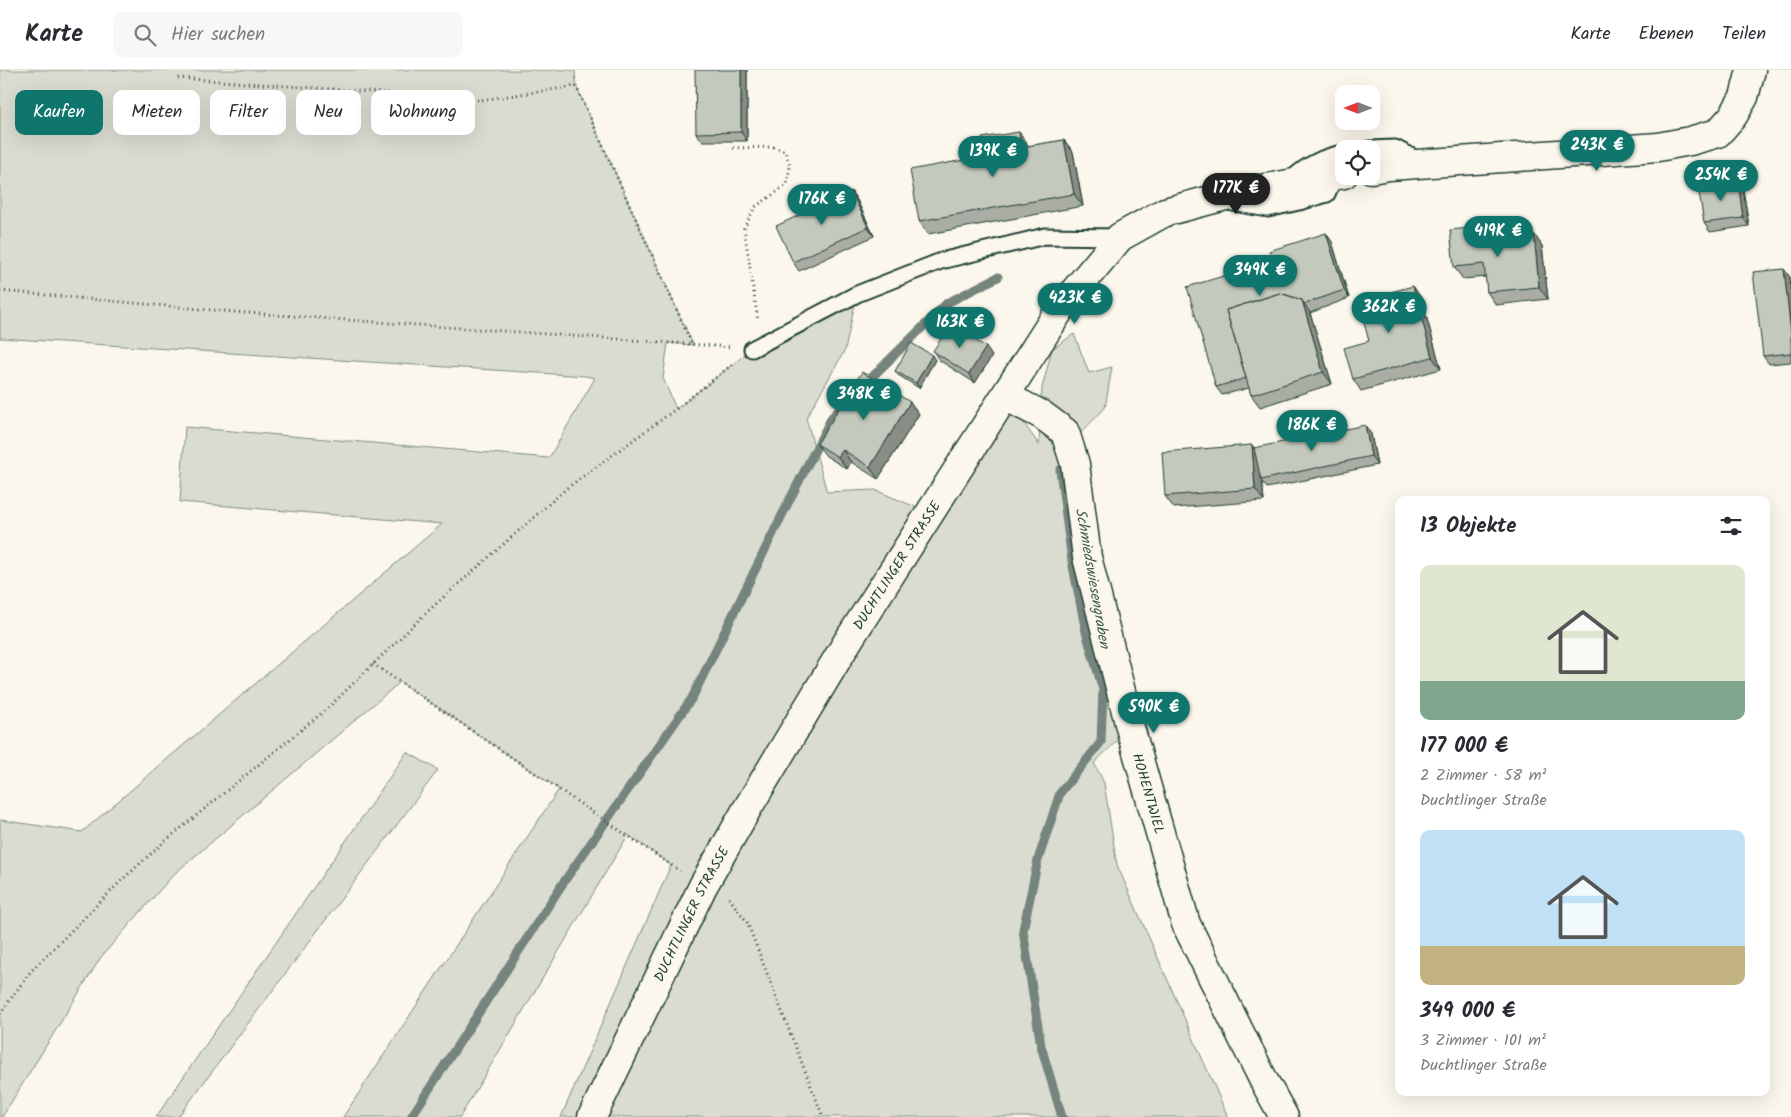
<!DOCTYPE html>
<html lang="de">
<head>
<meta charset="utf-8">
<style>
  :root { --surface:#fff; --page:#f7f7f7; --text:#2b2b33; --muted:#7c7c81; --line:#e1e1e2; --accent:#0f766e }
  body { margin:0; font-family:Kalam,sans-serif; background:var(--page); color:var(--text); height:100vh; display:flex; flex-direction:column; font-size:19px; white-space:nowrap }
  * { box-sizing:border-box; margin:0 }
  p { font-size:16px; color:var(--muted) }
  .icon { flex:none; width:28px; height:28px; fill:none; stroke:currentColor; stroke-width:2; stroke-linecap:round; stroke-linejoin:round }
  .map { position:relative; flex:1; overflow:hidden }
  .panel { position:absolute; left:1395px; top:426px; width:375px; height:600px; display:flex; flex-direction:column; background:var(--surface); border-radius:10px; box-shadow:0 5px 20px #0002 }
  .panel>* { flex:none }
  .guide { position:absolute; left:15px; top:20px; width:475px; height:45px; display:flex; gap:10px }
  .needle { width:32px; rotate:270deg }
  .buttons { position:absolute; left:1335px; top:15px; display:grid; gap:10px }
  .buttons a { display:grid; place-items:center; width:45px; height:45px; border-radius:10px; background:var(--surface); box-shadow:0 5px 20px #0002; font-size:25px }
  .price { position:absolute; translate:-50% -42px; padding:0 11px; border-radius:18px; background:var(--accent); color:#fff; font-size:16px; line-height:32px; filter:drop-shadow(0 1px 2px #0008) }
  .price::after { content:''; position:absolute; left:50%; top:30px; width:15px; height:11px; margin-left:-8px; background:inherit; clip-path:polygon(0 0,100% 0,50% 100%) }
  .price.selected { background:#222; color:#fff }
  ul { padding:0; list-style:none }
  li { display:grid; align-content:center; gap:10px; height:265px; padding:0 25px }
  li span { display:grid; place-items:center; height:155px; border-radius:10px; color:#555 }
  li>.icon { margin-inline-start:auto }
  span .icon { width:90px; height:90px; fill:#fffc; stroke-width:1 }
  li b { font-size:21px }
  h2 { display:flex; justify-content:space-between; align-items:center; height:60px; padding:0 25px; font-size:21px }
  .chip { padding:0 18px; border-radius:10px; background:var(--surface); box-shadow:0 5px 20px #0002; font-size:18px; line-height:45px }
  .chip.selected { background:var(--accent); color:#fff }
  header { display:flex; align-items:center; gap:30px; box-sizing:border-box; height:70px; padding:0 25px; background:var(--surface); border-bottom:1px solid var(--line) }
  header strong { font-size:24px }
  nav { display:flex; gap:28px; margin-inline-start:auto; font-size:18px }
  .search { width:350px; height:45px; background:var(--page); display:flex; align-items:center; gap:12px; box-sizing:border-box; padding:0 18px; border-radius:10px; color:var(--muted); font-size:19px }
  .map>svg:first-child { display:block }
  .green { fill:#dbdcd1; stroke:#7d8c82 }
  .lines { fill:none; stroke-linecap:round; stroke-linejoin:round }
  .stream { stroke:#74847b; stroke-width:9 }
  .service-casing { stroke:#1f3d34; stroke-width:19 }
  .minor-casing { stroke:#1f3d34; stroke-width:31 }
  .tertiary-casing { stroke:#1f3d34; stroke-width:31 }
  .path { stroke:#1f3d34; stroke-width:3; stroke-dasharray:1 4; stroke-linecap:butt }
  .service { stroke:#fbf7ec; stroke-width:15 }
  .minor { stroke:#fbf7ec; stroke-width:28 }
  .tertiary { stroke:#fbf7ec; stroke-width:28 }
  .wall { fill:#a9ada3; stroke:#1f3d34 }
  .shaded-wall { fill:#898d85; stroke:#1f3d34 }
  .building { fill:#c4c9be; stroke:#1f3d34 }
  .labels { text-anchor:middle; stroke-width:4; stroke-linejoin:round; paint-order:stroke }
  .street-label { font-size:14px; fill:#1f3d34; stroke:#fbf7ec }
  .water-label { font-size:15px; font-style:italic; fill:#425b52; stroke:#fbf7ec }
</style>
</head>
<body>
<header>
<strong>Karte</strong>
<div class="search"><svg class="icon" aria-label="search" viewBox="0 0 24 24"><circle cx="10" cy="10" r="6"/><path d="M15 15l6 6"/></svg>Hier suchen</div>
<nav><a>Karte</a><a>Ebenen</a><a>Teilen</a></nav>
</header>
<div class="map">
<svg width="1791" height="1047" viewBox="0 0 1791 1047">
  <rect width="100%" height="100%" fill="#fbf7ec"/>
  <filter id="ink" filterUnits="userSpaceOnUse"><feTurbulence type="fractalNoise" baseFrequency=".02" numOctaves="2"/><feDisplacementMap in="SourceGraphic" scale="10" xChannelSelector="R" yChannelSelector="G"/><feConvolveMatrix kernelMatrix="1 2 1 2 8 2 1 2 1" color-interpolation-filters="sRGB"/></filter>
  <g filter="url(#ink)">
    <path class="green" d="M0,0H575L576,16L693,275L668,273L663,308L676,339L752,279L857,224L845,280L806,348L827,422L875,420L930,443L1005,326L1039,375L1042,318L1052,279L1074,264L1089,303L1112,297L1105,338L1063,381L1087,526L1118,670L1094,693L1104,713L1117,795L1228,1047H561L671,795L628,765L460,1047H343L559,719L400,612L174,804L101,887L2,1047H0V750L82,762L442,454L180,432L185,357L549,388L595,308L585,306L0,268Z
      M407,682L438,700L178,1047H156Z"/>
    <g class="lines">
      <path class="stream" d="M863,316L947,233L998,207
        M1060,400L1072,491L1086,562L1103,620L1101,672L1060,723L1038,790L1023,860L1041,976L1062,1047
        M411,1047L563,813L692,628L788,433L832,347L845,334"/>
      <g class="service-casing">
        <path id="service" d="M1369,79L1395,78L1418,90
          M1293,108C1306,95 1325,86 1344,83
          M1227,132L1268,139L1299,132L1327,124L1335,106
          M752,279L857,224L941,191L1045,166L1120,167"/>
      </g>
      <g class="minor-casing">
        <g id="minor">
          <path id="s1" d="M1005,326L1042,345L1065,362L1075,394L1087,487L1131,661L1186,854L1263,1009L1284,1047"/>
        </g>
      </g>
      <g class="tertiary-casing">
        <g id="tertiary">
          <path d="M1371,99L1389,96L1658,77L1690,71L1718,63L1733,46L1744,27L1751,0"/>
          <path id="s2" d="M592,1047L703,816L747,739L848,571L1063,235L1120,167L1165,142L1233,124L1344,104"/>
        </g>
      </g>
      <path class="path" d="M178,8L481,30L576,16L692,274
        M733,78L773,77L785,81L790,95L787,115L755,137L744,158L758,251
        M0,221L234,242L731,277
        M373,594L680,801
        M729,828L747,852L823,1047
        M0,944L30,902L123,809L164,772L328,638L428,541L567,418L676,339L734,293"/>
      <use href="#service" class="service"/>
      <use href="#minor" class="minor"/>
      <use href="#tertiary" class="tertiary"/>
    </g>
    <path class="wall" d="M747,0V71H702L696,63Z
      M1019,62L1027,74L1028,76L1064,70L1073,82L1083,136L928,164L919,151Z
      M1743,119L1749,156L1710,162L1704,153Z
      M857,130L874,166L799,201L793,192Z
      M1490,156L1498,168L1534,164L1542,176L1548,229L1496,235L1487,222L1486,207L1463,209L1454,197Z
      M1326,163L1332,172L1349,228L1310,243L1332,314L1260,337L1251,325L1249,318L1222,325L1216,317L1273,191Z
      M1790,207L1791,220V292L1769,294L1763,286Z
      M1413,216L1421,228L1441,299L1361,321L1353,309L1369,271Z
      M933,281L992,286L975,313L939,290Z
      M935,290L919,318L898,305L895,301Z
      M910,332L919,344L878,409L851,392L847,399L826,386L817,374Z
      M1371,364L1377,395L1267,418L1262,412L1264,431L1174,438L1165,426L1252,375L1254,378Z"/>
    <path class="shaded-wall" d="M741,0H747V71L741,62Z
      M1019,62L1027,74L1030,89L1021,77Z
      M1064,70L1073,82L1083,136L1074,124Z
      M1738,110L1743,119L1749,156L1743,148Z
      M851,121L857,130L874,166L868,157Z
      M1490,156L1499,168H1492Z
      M1326,163L1332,172L1349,228L1344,220Z
      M1534,164L1542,176L1548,229L1539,217Z
      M1784,199L1790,207L1791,220V264Z
      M1413,216L1421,228L1441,299L1432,287Z
      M1302,230L1310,243L1332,314L1323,302Z
      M986,277L992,286L975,313L969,304Z
      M932,285L935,290L919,318L916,313Z
      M910,332L919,344L878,409L870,397Z
      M1365,355L1371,364L1377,395L1371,386Z
      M1252,375L1260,387L1261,410L1262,412L1264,431L1255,419Z
      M843,380L851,392L847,399L838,387Z"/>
    <path class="building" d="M695,0H741V62L696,63Z
      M1019,62L1021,77L1064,70L1074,124L919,151L910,100L985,86L982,68Z
      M1738,110L1743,148L1704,153L1698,116Z
      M851,121L868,157L793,192L776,156Z
      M1490,156L1492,168L1534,164L1539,217L1487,222L1484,194L1454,197L1450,160Z
      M1326,163L1344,220L1304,234L1302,230L1280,223L1226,240L1246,308L1216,317L1187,217L1273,191L1269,181Z
      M1784,199L1791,264V283L1763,286L1753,202Z
      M1413,216L1432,287L1353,309L1344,278L1369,271L1358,231Z
      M1280,223L1302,230L1323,302L1251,325L1226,240Z
      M950,255L986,277L969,304L933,281Z
      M911,273L932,285L916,313L895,301Z
      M862,302L910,332L870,397L843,380L838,387L817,374Z
      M1365,355L1371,386L1261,410L1254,378Z
      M1252,375L1255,419L1165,426L1162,382Z"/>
  </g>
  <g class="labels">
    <g class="street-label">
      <text dy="5" stroke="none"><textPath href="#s2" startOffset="631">DUCHTLINGER STRASSE</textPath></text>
      <text dy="5" stroke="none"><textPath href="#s1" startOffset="442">HOHENTWIEL</textPath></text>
      <text dy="5" stroke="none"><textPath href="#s2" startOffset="226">DUCHTLINGER STRASSE</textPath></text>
    </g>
    <g class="water-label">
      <text transform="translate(1093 508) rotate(80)" y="5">Schmiedswiesengraben</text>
    </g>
  </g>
</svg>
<div class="buttons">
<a><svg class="needle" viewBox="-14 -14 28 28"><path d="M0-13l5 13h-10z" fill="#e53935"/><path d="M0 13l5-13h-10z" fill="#7c7c81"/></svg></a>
<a><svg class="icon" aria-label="locate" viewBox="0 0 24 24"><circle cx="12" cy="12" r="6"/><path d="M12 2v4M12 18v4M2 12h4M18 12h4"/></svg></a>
</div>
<b class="price" style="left:1597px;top:102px">243K €</b>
<b class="price" style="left:993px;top:108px">139K €</b>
<b class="price" style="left:1721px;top:132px">254K €</b>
<b class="price selected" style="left:1236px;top:145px">177K €</b>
<b class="price" style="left:822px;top:156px">176K €</b>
<b class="price" style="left:1498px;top:188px">419K €</b>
<b class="price" style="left:1260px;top:227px">349K €</b>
<b class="price" style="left:1075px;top:255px">423K €</b>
<b class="price" style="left:1389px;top:264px">362K €</b>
<b class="price" style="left:960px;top:279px">163K €</b>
<b class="price" style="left:864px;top:351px">348K €</b>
<b class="price" style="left:1312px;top:382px">186K €</b>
<b class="price" style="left:1154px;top:664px">590K €</b>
<div class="guide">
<a class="chip selected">Kaufen</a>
<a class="chip">Mieten</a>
<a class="chip">Filter</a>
<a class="chip">Neu</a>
<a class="chip">Wohnung</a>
</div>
<section class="panel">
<h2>13 Objekte<svg class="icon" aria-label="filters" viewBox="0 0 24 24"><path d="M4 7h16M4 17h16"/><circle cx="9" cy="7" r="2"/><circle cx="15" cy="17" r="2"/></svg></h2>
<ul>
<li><span style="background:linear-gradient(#dfe7d0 75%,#7fa58c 0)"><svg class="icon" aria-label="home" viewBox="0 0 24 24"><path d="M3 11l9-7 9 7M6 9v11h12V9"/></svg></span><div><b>177 000 €</b><p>2 Zimmer · 58 m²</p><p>Duchtlinger Straße</p></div></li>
<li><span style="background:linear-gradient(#bfe0f5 75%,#c2b280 0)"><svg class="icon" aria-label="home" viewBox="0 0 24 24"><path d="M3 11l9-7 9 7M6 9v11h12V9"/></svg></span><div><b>349 000 €</b><p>3 Zimmer · 101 m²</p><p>Duchtlinger Straße</p></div></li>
</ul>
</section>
</div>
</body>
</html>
